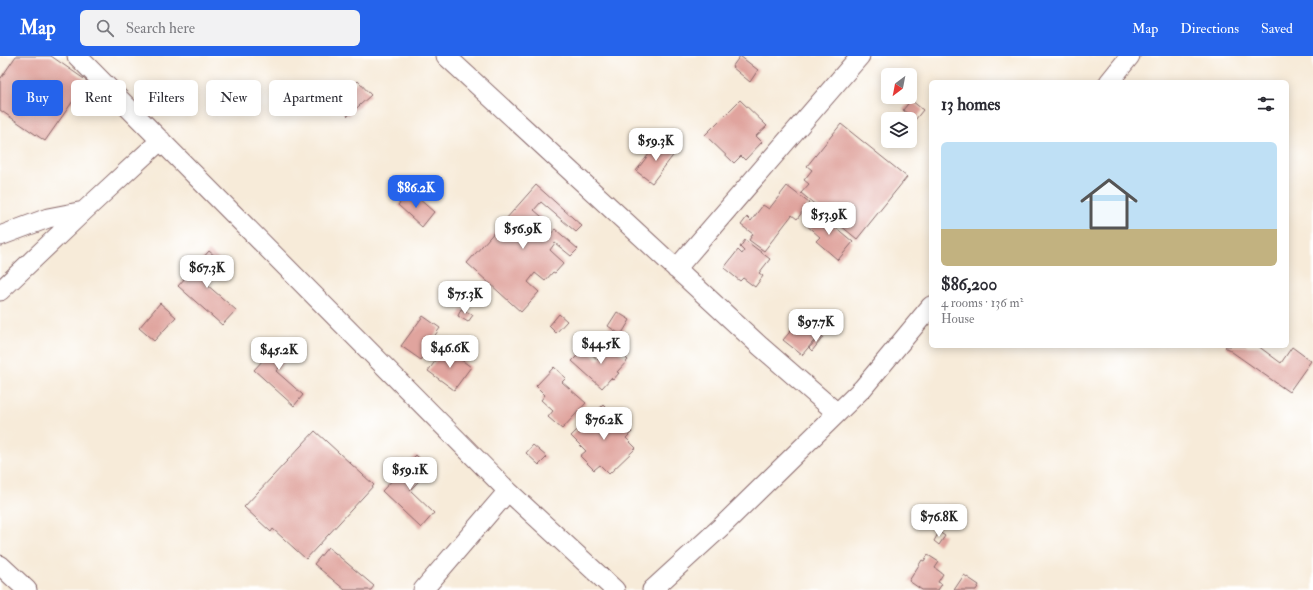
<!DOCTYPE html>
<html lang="en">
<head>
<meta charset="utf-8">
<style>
  :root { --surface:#fff; --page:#f2f2f3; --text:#2b2b33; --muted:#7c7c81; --accent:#2563eb }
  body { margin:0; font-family:"IM FELL Double Pica",serif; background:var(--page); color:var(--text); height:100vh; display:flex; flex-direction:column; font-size:15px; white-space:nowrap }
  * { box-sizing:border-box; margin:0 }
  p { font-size:13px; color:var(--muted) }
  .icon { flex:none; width:22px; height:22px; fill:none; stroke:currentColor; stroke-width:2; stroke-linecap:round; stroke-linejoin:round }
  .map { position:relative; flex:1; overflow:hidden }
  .side { position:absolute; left:929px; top:24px; width:360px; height:268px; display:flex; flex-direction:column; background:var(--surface); border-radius:6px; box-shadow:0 2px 10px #0003 }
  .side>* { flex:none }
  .hud { position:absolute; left:12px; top:24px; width:380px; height:36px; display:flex; gap:8px }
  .needle { width:26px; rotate:212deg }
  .buttons { position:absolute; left:881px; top:12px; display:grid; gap:8px }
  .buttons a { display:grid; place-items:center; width:36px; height:36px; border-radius:6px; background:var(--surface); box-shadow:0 2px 10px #0003; font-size:20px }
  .price { position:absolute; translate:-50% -34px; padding:0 9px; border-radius:8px; background:#fff; color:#222; font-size:13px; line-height:26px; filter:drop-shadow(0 1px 2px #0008) }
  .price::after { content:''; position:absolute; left:50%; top:24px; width:12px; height:9px; margin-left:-6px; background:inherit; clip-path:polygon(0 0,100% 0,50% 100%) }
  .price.current { background:var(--accent); color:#fff }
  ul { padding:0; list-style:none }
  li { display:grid; align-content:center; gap:8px; height:212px; padding:0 12px }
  li span { display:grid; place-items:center; height:124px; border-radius:6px; color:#555 }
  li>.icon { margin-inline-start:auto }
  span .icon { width:72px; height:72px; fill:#fffc; stroke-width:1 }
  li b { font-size:17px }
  h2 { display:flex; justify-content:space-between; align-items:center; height:48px; padding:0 12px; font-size:17px }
  .tag { padding:0 14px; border-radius:6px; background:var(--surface); box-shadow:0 2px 10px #0003; font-size:14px; line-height:36px }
  .tag.current { background:var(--accent); color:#fff }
  header { display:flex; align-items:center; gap:24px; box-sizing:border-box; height:56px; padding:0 20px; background:var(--accent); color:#fff }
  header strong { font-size:19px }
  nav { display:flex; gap:22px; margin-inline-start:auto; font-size:14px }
  .search { width:280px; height:36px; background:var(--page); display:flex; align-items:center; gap:10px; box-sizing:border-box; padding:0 14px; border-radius:6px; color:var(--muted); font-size:15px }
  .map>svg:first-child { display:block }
  .building { fill:#e0a49e }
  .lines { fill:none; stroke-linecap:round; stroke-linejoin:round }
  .street-casing { stroke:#876668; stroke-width:21 }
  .street { stroke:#fff; stroke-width:19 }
</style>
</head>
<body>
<header>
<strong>Map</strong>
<div class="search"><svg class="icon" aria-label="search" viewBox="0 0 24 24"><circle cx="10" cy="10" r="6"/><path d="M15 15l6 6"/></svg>Search here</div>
<nav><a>Map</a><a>Directions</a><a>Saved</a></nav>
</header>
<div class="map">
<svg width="1313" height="534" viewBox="0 0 1313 534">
  <rect width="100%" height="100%" fill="#fff"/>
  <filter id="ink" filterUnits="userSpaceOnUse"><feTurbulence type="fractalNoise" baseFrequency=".025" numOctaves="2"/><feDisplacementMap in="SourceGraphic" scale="8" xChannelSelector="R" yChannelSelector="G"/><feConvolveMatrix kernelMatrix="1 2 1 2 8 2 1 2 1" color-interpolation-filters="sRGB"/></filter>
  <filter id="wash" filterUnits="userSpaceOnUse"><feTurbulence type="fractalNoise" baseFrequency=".012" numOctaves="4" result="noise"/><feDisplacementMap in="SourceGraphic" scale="16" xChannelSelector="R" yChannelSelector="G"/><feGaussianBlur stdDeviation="0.9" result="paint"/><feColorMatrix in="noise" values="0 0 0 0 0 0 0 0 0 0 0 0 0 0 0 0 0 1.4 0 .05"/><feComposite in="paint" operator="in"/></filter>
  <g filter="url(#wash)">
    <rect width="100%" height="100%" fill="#f7ebd9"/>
    <g id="blocks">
      <path class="building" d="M16,0H51L87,25L45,85L0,54V21L1,22Z
        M740,0L758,14L750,26L732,11Z
        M358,25L371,39L348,60L335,46Z
        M740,44L767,70L756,80L762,86L745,104L741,100L734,107L705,79Z
        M911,44L923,54L915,64L903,54Z
        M841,68L907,121L857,183L801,137L809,128L804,124L812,114L807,110Z
        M659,85L675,97L652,127L636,115Z
        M536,129L582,170L576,176L541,146L534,154L548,166L541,173L549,180L555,173L578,193L571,200L555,187L550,194L564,207L555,217L553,216L545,225L535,217L528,226L539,236L521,256L467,207Z
        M787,130L809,147L797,163L792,159L764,195L749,184L753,178L741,169L747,161L751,165L763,149L769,153Z
        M410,135L434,156L422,171L398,149Z
        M816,155L853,186L838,204L816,185L820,181L805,168Z
        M745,184L770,203L759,217L763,220L755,231L743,222L740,225L724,212L738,194L742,198L744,195L740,191Z
        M209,195L224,208L206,228L236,254L222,269L178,230Z
        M160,247L176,261L154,285L139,272Z
        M461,253L473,259L468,266L458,260Z
        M617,256L630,264L621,279L608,270Z
        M806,257L824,273L802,299L783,284Z
        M559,258L567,265L556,277L549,270Z
        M423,260L440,272L429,288L432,289L421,304L401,290Z
        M821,279L823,281L812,295L809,292Z
        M283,282L296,293L276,315L303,339L294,350L254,314Z
        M612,290L628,304L617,316L619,317L613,324L611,322L602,332L572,305L585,292L598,304Z
        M1226,290H1258L1281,307L1292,291L1311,305L1289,336L1225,291Z
        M445,292L471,311L454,334L428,315Z
        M554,311L566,322L562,326L586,347L562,373L548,361L553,355L541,344L545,339L536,330Z
        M603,349L617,363L614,367L618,371L623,366L632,376L626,382L636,392L609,418L600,409L594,414L580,400L586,395L571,380Z
        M315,375L374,429L306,503L273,473L271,476L244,451Z
        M533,389L547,401L539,409L526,397Z
        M416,399L431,413L410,434L434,457L421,472L382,435Z
        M939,476L945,480L939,489L934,485Z
        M328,491L374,530L371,534H345L314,508Z
        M928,499L939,506L935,512L943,518L938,526L942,528L938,534H922L909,525L922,504L924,505Z
        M964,519L979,529L976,534H954Z"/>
    </g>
  </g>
  <g filter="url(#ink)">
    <use href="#blocks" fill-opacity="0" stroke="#876668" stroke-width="1"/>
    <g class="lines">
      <g class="street-casing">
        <path id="street" d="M77,0L508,435L615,534
          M446,0L760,290L837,357
          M1109,26L1130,0
          M0,180L48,162L84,155
          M676,213L860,0
          M0,235L84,155L161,84
          M0,509L27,534
          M423,534L508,435
          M652,534L722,470L863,332L931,250"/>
      </g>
      <use href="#street" class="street"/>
    </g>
  </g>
</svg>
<div class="buttons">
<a><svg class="needle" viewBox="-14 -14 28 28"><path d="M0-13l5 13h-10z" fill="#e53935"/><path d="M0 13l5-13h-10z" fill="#7c7c81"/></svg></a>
<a><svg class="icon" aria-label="layers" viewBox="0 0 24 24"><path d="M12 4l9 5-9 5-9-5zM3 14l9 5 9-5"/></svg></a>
</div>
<b class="price" style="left:656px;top:106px">$59.3K</b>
<b class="price current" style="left:416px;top:153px">$86.2K</b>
<b class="price" style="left:829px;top:180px">$53.9K</b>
<b class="price" style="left:523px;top:194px">$56.9K</b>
<b class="price" style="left:207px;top:233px">$67.3K</b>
<b class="price" style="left:465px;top:259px">$75.3K</b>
<b class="price" style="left:816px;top:287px">$97.7K</b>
<b class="price" style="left:601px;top:309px">$44.5K</b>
<b class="price" style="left:450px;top:313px">$46.6K</b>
<b class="price" style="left:279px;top:315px">$45.2K</b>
<b class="price" style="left:604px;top:385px">$76.2K</b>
<b class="price" style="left:410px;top:435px">$59.1K</b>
<b class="price" style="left:939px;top:482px">$76.8K</b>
<div class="hud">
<a class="tag current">Buy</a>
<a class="tag">Rent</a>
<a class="tag">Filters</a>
<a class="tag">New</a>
<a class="tag">Apartment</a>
</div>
<section class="side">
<h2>13 homes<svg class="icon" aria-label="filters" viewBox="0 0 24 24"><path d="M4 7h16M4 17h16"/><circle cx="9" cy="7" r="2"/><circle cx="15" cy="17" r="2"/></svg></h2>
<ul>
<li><span style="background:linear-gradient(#bfe0f5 70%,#c2b280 0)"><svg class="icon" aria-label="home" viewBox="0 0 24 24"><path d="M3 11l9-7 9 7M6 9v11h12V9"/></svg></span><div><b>$86,200</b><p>4 rooms · 136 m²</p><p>House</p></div></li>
</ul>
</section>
</div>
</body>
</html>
